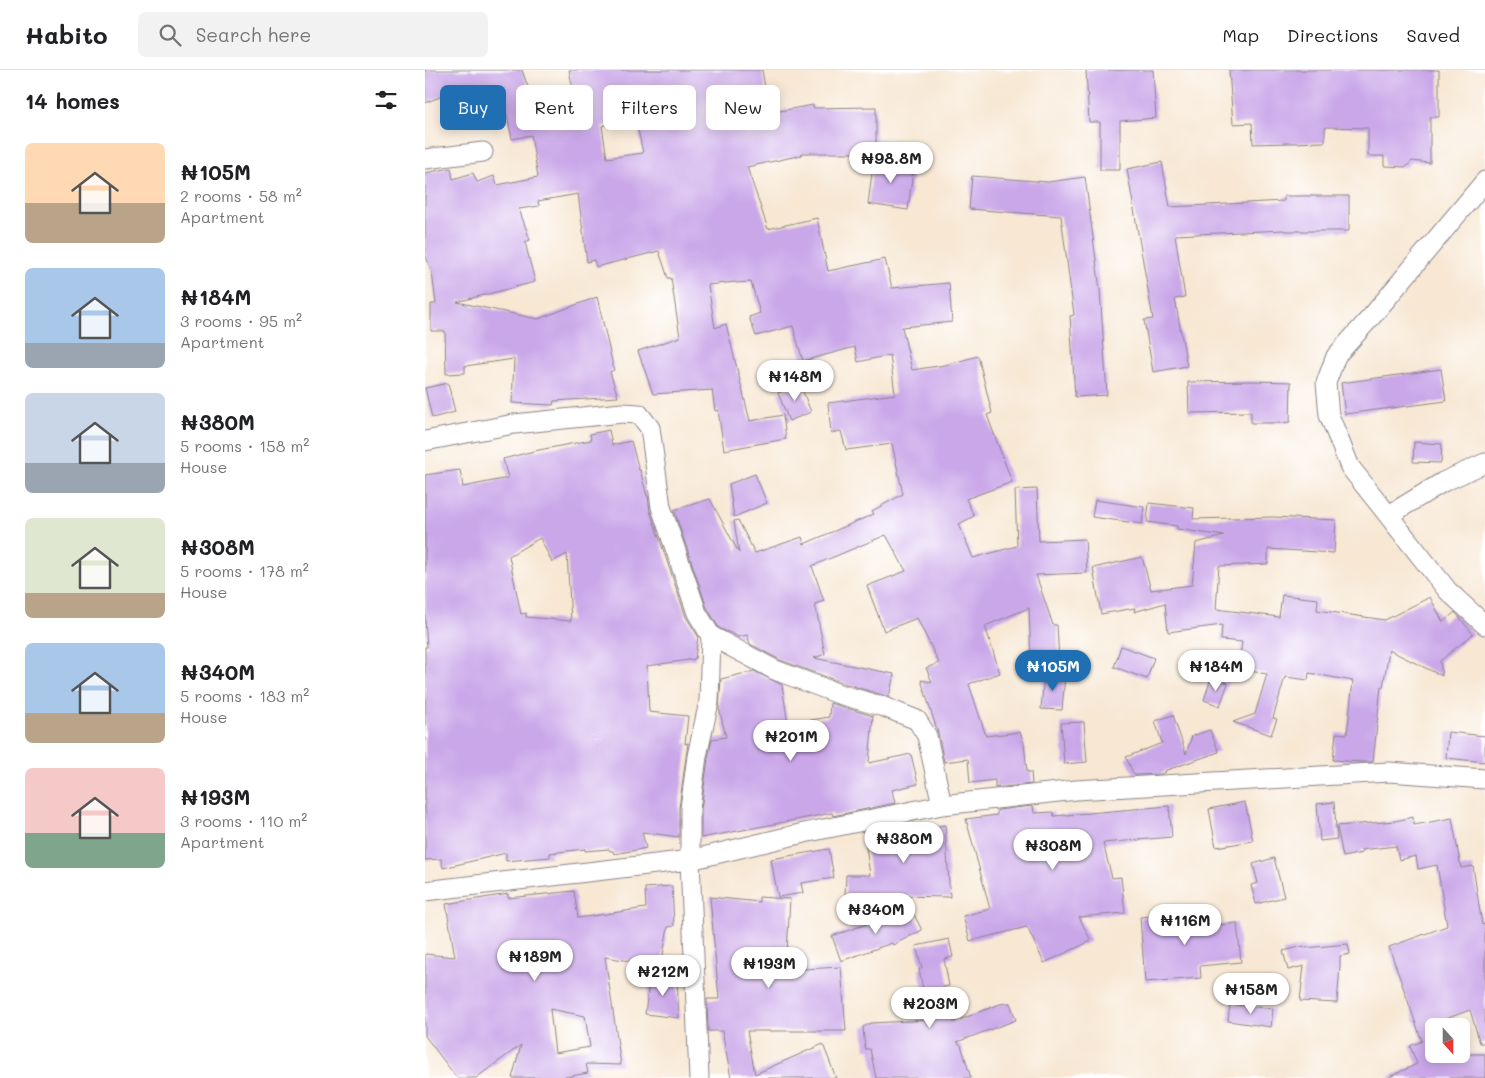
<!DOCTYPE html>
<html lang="en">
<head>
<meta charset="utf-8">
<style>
  :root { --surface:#fff; --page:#f2f2f2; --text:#202124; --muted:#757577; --line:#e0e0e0; --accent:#1f6fb2 }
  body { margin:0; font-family:Mali,sans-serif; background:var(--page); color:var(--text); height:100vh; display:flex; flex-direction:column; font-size:19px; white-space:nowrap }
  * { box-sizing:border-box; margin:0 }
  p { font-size:16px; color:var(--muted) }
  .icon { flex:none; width:28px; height:28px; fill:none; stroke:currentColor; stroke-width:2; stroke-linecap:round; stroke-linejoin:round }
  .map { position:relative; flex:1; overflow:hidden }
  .details { display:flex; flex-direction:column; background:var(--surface); width:425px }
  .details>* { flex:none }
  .top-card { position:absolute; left:15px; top:15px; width:475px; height:45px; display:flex; gap:10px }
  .needle { width:32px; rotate:159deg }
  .controls { position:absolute; left:1000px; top:948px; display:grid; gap:10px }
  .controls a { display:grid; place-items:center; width:45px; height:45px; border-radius:8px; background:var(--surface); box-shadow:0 2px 12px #0003; font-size:25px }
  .price { position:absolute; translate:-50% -42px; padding:0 11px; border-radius:18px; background:#fff; color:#222; font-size:16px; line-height:32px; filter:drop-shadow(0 1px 2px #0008) }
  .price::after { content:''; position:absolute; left:50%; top:30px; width:15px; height:11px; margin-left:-8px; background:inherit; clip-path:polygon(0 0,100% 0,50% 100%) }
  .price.on { background:var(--accent); color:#fff }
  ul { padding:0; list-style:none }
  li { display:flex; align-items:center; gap:15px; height:125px; padding:0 25px }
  li span { display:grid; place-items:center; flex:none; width:140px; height:100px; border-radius:8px; color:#555 }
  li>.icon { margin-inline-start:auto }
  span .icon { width:60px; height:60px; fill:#fffc; stroke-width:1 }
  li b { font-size:21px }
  h2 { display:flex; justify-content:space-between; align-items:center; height:60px; padding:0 25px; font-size:21px }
  .tag { padding:0 18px; border-radius:8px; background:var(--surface); box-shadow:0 2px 12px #0003; font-size:18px; line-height:45px }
  .tag.on { background:var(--accent); color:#fff }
  header { display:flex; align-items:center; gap:30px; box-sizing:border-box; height:70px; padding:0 25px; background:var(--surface); border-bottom:1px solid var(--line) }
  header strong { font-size:24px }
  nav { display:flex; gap:28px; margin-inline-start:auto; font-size:18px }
  .search { width:350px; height:45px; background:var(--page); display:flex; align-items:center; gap:12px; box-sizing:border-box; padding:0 18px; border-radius:8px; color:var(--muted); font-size:19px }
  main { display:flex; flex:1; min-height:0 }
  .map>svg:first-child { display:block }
  .building { fill:#caa7e9; fill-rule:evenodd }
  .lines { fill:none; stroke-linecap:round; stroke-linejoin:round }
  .minor-casing { stroke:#8c8487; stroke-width:21 }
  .minor { stroke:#fff; stroke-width:19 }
</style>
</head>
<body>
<header>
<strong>Habito</strong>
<div class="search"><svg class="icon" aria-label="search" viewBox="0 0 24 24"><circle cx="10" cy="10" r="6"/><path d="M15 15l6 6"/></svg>Search here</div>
<nav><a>Map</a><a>Directions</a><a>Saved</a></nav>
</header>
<main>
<section class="details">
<h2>14 homes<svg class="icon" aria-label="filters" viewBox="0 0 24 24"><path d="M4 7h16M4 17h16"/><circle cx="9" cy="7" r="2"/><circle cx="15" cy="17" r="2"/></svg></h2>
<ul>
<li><span style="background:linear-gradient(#ffd9b3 60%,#b9a48a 0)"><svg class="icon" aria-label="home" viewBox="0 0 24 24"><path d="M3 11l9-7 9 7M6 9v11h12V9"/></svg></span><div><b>₦105M</b><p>2 rooms · 58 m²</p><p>Apartment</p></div></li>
<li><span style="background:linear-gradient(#a9c7e8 75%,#9aa5b1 0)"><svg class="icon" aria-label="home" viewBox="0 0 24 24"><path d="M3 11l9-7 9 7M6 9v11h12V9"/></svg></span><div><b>₦184M</b><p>3 rooms · 95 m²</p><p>Apartment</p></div></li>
<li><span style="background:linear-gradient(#c9d6e8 70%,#9aa5b1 0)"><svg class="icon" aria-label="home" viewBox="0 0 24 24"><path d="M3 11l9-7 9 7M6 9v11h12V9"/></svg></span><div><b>₦380M</b><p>5 rooms · 158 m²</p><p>House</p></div></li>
<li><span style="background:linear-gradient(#dfe7d0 75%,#b9a48a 0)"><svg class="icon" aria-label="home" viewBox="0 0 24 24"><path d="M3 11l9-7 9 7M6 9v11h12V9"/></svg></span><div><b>₦308M</b><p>5 rooms · 178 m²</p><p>House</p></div></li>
<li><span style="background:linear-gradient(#a9c7e8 70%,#b9a48a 0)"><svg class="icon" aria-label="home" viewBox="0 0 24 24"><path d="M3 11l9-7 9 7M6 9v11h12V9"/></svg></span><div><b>₦340M</b><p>5 rooms · 183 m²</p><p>House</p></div></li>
<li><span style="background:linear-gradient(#f6c9c9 65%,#7fa58c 0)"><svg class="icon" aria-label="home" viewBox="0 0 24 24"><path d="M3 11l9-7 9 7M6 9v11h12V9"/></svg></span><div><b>₦193M</b><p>3 rooms · 110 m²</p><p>Apartment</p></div></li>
</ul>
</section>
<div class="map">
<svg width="1060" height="1008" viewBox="0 0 1060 1008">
  <rect width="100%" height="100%" fill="#fff"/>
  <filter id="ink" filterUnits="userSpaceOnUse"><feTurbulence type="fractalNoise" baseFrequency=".02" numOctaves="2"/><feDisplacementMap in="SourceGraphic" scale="10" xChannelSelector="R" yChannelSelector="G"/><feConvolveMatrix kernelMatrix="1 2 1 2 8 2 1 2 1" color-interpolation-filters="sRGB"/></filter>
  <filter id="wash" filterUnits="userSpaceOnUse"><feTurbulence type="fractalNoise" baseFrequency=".0096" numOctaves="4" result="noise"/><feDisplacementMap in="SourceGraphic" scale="20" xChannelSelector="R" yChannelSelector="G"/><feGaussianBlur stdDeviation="1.12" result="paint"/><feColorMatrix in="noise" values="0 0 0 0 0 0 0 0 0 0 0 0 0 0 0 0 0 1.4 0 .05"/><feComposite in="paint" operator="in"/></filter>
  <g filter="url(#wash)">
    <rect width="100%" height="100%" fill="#f7e7d3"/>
    <g id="blocks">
      <path class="building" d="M0,0H97L106,26L148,19L144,0H337L344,40L348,39L349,42L388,35V38L451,37V83H376L377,85L322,97L343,159L392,148L403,201L460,189L467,218L524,213L527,252L477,257L487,300L520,295L553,286L567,343L562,345L587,412L541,429L549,446L534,454L548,488L592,476L590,420L612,419L614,471L660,469L662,503L611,505L628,555H632L634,592L606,593L604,538L560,556L575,603L544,614L561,666L595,662L599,673L602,702H606L607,714L570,718V710L545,713L543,689L519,692L513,663L496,610L507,612L501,598L514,593L492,548L459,561L442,516L481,501L461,465L387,496L399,531L390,534L400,584L389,588L469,604L464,627L418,613L355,590L325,574L322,565L313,567L306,563H305L294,558L282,538L249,440L285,429L314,483L309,451L313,450L330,483L377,467L379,474L449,444L447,441L478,424L467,374L421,380L416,361L406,363L403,333L470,324L465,285L433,292L430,277L378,291L368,256L331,266L324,247L335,243L326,212L311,213L310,212L283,215L290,258L301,254L325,351L358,345L361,369L299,380L293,340L290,341L287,320L228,324L213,281L255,267L246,208H243L234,181L171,197L169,190L162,192L153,124L113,131L114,136L94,139L105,170L100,172L110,212L32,232L113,249L172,227L189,300L185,302L193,327L129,331L128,335L87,333L89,289L40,296V303L21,304L20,261H6V234H11L7,202L0,184V103L26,98L28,109L48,103L52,112L69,106L72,115L113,107L106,65L87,69L78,25L72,27L70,20L23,40L17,26L0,33ZM210,46L218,83L182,88L177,56Z
        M661,0H728L731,48L695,51V100H675V52H664Z
        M804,0H1014V47H1005V93L987,91L981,97L959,96V86H943V58L900,57V72L828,74L827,53L808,54Z
        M449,88L489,93L483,140L443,134Z
        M737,92L745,137L859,131V126H924V161H859V160L750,165L760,227L750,229L762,296L728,302L719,250L728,249L702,99Z
        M547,106L623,112L660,107L675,220L682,325L650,327L645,246L649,245L636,146L544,139Z
        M1016,299L1021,331L920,344L916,313Z
        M827,311L866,312L865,352L856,353H826V342L764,343L763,312Z
        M23,313L30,342L7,348L0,318Z
        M375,314L386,342L364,351L353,323Z
        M184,360L187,375L206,371L214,400H215L222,426H223L225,441L261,547L273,566L270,589L222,596L224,642L263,646L260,674L263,673L254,738V767L217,762L221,778L211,780L189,784L188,781H185L184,779L160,781V779L125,783V787L81,791V783L18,798L16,789L0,790V577H2L0,550V405L35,400L38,417L83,408L78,389L109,381L166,370L165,364ZM115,468L127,492L142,484L146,551L101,547V543L96,544L84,486Z
        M989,372L1017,374L1016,393L988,392Z
        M330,404L342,433L309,447L304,414Z
        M670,430L719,437L717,454L667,447Z
        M724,433L769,438L768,449L847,447L911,450L909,483L843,479V494L794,496L791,539L854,547L857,525L893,529L892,540L960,550L1005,527L1018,552L1030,542L1048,564L1015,591L1017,606L964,580L958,617L956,616L948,692H936L908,690L911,663L922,664L928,611L884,603L883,610L860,607L848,648L852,649L846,665L808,652L830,644L842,604L813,599L817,572L796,570L797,555L743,562L740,533L709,542L710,538L676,544L668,498L717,487L726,520L767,515L771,473L799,466L752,459V456L722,452Z
        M696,576L729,588L722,609L689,597Z
        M329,601L357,615L363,654L404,647L405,633L448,646L444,693L486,684L493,714L467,720L470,733L408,746L407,743L276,768V740L283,688L287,669L301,667L294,638L296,609Z
        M619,604L640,606L637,640L616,639Z
        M786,608L803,613L795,636L779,630Z
        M748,645L761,684L767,666L785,660L794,682L739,701L740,702L736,704L709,705L701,687L737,673L730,651Z
        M659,652L662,692L639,694L636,653Z
        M1023,662L1060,666V692L1021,688Z
        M820,732L828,771L791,777L784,739Z
        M909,732L912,769L895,771L892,734Z
        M608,736L609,743L628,742L629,746L744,736L747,767L678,773L687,808L696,807L700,843L654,847L666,871L619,893L602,857L545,871L538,846L565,839L541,749L572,745V740Z
        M988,747L989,755L1027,748L1036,798L1048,796L1057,855L1060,854V973H1055L1045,940L1009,953V984H1060V1008H962L992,994L985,976L997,971L964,877L1022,856L1012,795L993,799L991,786L974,790L971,776L936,780L937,783L918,787L912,756L970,751Z
        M474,755L476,762L520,755L525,827L420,825L421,805H445L439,762Z
        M404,779L409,808L376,813L378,823L353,827L346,789Z
        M849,788L859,827L831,834L826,815L833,813L828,794Z
        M247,816L249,856L243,857L236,896L180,887L196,995L161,994L163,1003L135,1008H87L96,975L51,1008H32L0,966V884L30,887L21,834L83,824V828L149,821L153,848L221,838L220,818ZM125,939L160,946L165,977L130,983Z
        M285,827L334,832V827L365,829L361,900L416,897L421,961H322L330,1004L398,974L411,1008H306L297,961H283L282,929H294Z
        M486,839L497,860L468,875L467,873L416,891L407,866Z
        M771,842L772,857L812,853L816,892L775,896L776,908L720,912L715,847Z
        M524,869L528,887L519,889L524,916L518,917L524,937L520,939L522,946L526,945L529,952L575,934L585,933L591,950L532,972L536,975L546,1008H451L445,979H440L438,957L446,953L504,950L494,899L497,898L491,876Z
        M923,874L925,884L915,886V896L912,933L875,931L879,896L863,900L858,881L879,876L880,878Z
        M225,905L252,909L254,948L220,944Z
        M805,934L848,939L846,957L803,951Z"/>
    </g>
  </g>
  <g filter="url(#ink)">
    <use href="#blocks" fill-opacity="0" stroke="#8c8487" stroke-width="1"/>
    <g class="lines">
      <g class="minor-casing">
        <path id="minor" d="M0,89L58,82
          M1060,111L947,246L911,286L901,313L904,345L925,397L1023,521L1060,555
          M0,371L89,354L197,343L214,344L225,358L236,437L272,543L286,566L350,600L414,624L459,637L492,650L502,666L517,735
          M964,445L1018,412L1060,393
          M0,821L265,790L379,763L517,735L651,720L964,702L1060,709
          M274,1008L265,790V739L272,686L284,632L286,566"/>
      </g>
      <use href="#minor" class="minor"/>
    </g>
  </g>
</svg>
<div class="controls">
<a><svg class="needle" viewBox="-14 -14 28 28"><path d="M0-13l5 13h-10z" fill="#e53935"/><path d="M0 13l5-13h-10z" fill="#757577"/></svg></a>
</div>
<b class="price" style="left:466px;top:114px">₦98.8M</b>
<b class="price" style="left:370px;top:332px">₦148M</b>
<b class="price on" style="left:628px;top:622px">₦105M</b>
<b class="price" style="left:791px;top:622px">₦184M</b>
<b class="price" style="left:366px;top:692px">₦201M</b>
<b class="price" style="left:479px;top:794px">₦380M</b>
<b class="price" style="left:628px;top:801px">₦308M</b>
<b class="price" style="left:451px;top:865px">₦340M</b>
<b class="price" style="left:760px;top:876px">₦116M</b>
<b class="price" style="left:110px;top:912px">₦189M</b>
<b class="price" style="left:344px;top:919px">₦193M</b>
<b class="price" style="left:238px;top:927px">₦212M</b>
<b class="price" style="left:826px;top:945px">₦158M</b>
<b class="price" style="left:505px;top:959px">₦203M</b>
<div class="top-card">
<a class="tag on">Buy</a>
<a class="tag">Rent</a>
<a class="tag">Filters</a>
<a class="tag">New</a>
</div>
</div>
</main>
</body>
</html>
